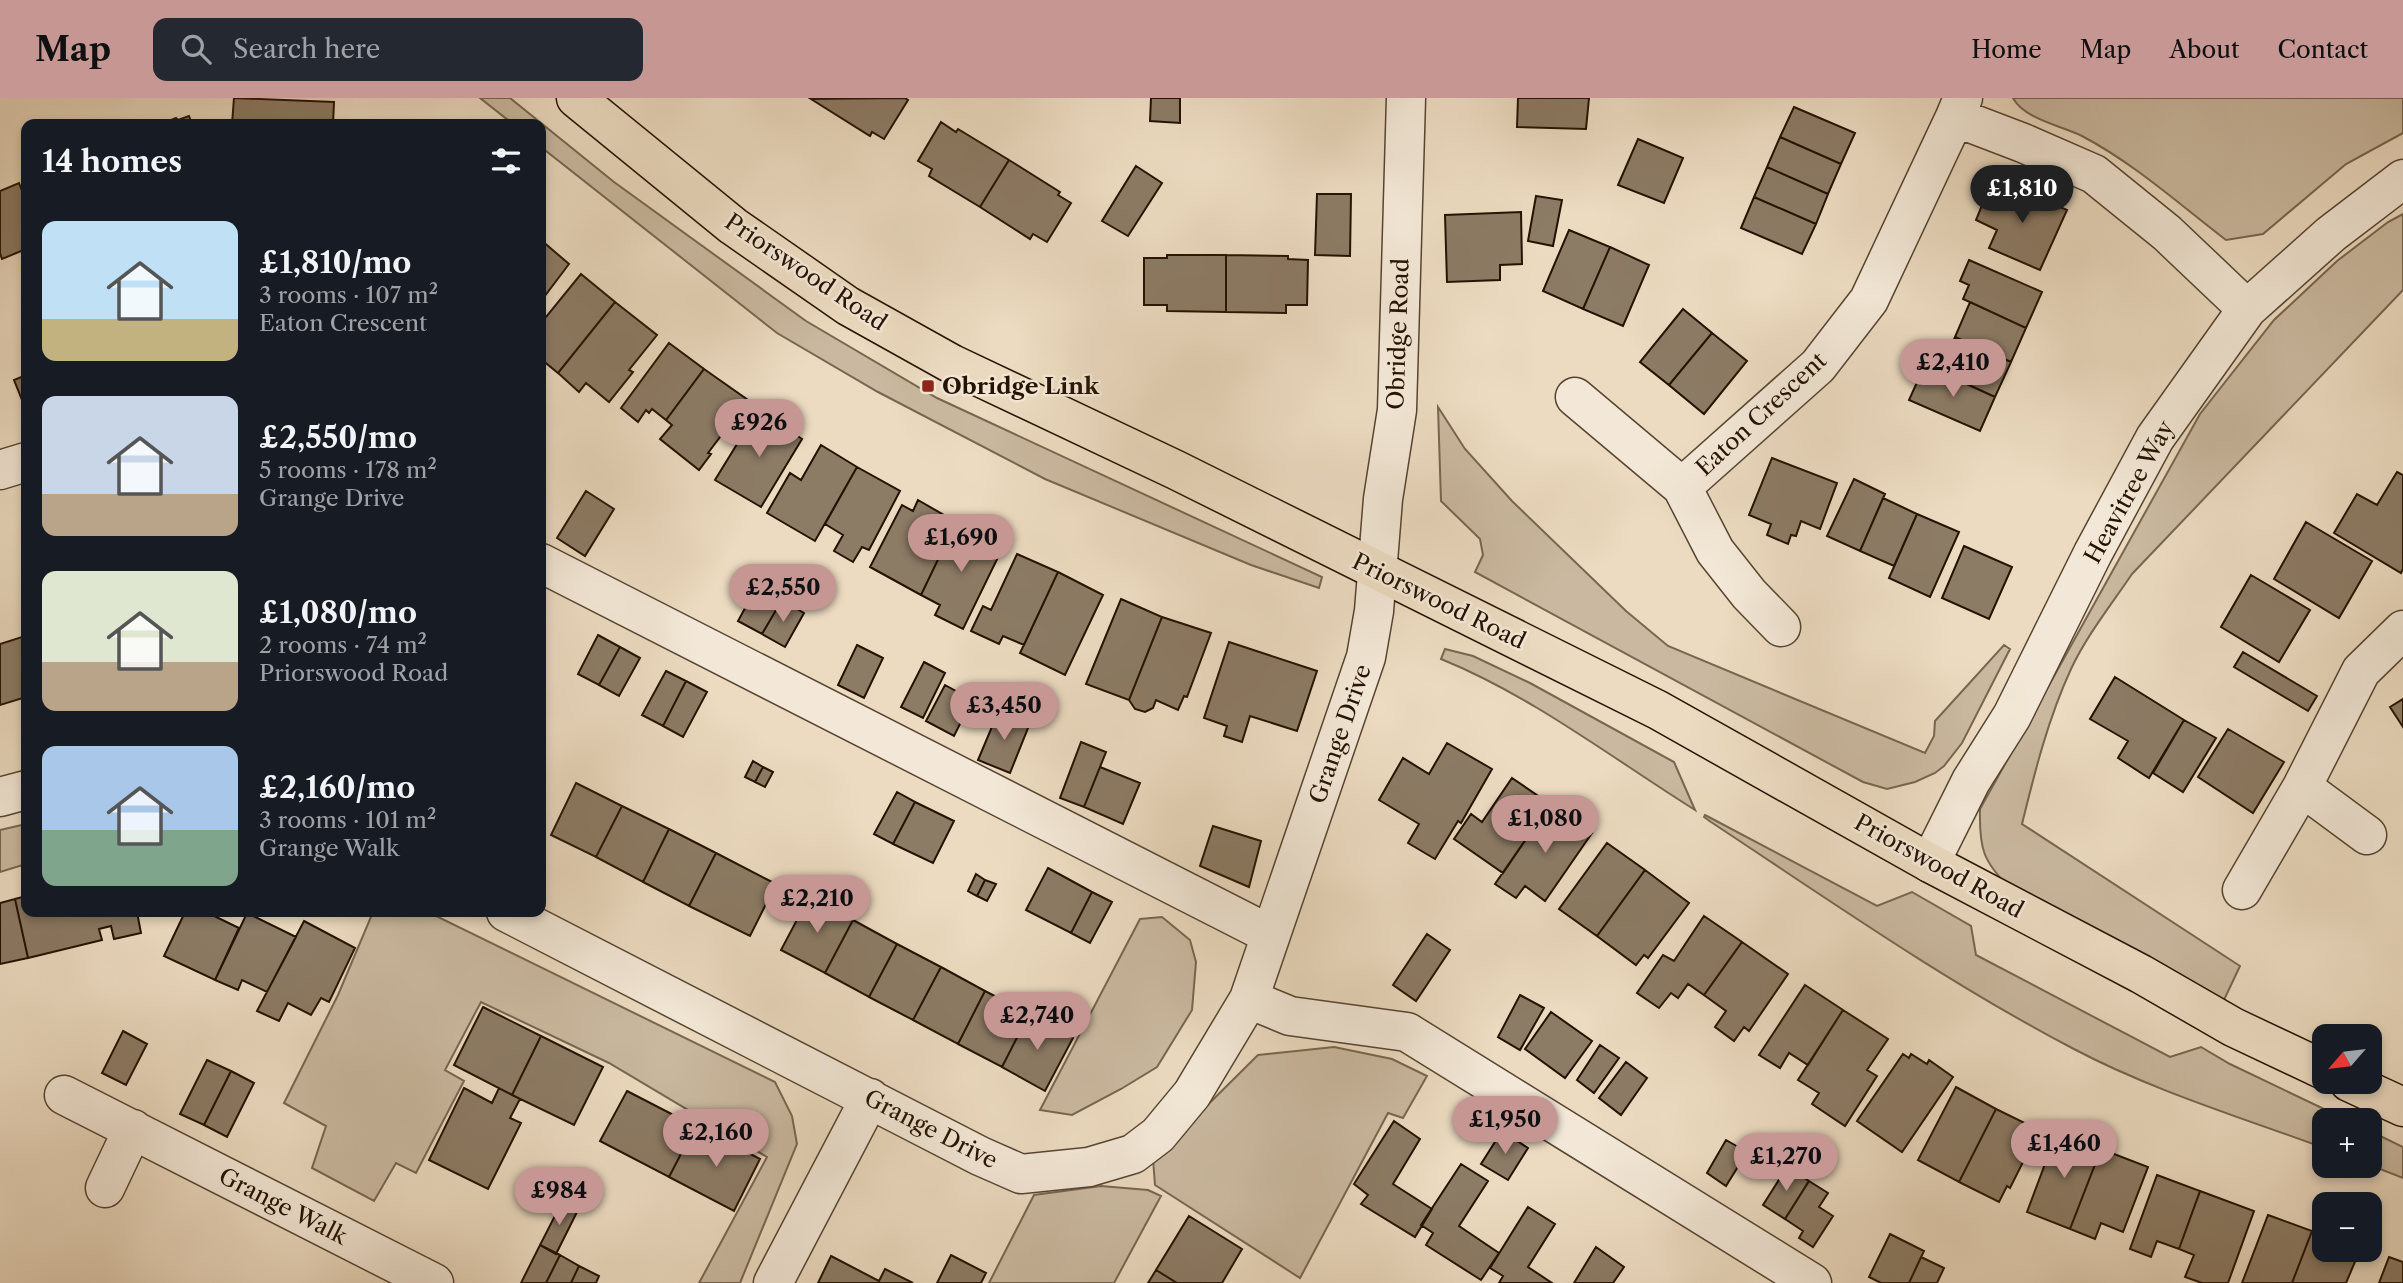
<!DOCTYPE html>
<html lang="en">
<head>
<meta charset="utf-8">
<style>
  :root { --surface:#171b24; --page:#242831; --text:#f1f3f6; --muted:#9ea1a6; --accent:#c59692 }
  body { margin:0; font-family:"Libre Caslon Text",serif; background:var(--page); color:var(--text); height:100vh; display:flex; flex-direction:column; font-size:26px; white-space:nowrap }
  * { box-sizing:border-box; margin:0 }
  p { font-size:23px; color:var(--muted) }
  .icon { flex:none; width:38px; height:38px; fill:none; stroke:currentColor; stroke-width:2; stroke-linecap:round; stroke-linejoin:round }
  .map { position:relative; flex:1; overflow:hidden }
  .sheet { position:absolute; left:21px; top:21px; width:525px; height:798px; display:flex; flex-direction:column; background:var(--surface); border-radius:14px; box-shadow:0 4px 10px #0003 }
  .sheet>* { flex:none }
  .needle { width:46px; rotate:242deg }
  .buttons { position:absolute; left:2312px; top:926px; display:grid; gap:14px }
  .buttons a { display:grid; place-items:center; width:70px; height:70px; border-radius:14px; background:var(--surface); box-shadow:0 4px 10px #0003; font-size:35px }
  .price { position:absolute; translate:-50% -60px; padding:0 16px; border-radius:24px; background:var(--accent); color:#111; font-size:23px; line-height:46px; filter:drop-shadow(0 2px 4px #0008) }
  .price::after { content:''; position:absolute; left:50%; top:42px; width:21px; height:16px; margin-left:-10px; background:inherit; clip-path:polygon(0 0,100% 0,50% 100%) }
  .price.active { background:#222; color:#fff }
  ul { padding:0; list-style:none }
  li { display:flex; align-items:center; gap:21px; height:175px; padding:0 21px }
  li span { display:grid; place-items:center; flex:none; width:196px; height:140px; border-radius:14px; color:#555 }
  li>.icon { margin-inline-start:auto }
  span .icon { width:84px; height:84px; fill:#fffc; stroke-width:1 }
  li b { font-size:30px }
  h2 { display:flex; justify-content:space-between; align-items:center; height:84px; padding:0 21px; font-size:30px }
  header { display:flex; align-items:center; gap:42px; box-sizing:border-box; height:98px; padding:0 35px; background:var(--accent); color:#111 }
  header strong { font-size:33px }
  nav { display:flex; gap:38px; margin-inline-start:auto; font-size:24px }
  .search { width:490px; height:63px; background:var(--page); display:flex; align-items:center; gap:18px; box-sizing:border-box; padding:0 24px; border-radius:14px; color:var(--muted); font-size:26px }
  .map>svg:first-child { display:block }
  .green { fill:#cab9a0; stroke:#776650; stroke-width:2 }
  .building { fill:#8c7b65; stroke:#241201; stroke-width:2 }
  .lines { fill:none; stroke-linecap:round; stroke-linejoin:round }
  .minor-casing { stroke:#564431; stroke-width:41 }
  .primary-casing { stroke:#241201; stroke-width:41 }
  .minor { stroke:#f3e8d7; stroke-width:38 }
  .primary { stroke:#ecdbc1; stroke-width:38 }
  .poi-dot { fill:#8f2418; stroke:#f3e8d7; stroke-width:2.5 }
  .labels { text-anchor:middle; stroke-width:5; stroke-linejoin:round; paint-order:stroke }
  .street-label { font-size:23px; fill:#241201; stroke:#f3e8d7 }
  .poi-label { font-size:23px; font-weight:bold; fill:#241201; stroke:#f3e8d7; text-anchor:start }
</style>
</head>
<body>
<header>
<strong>Map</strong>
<div class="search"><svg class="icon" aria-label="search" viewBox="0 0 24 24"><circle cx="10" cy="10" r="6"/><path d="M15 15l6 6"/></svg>Search here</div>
<nav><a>Home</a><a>Map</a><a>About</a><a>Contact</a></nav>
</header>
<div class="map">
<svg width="2403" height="1185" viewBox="0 0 2403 1185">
  <rect width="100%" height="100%" fill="#ecdbc1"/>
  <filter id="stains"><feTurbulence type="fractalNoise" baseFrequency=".00286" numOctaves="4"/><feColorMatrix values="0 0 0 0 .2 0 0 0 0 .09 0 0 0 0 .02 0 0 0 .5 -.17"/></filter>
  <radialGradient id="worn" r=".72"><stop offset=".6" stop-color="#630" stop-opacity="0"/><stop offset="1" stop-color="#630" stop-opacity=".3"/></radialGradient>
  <path class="green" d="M480,0H510L614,84L806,223L937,300L1322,479L1319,490L1251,467L1045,381L878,294L777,235L541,49V26H513Z
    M2013,0H2403V35L2346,66L2263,136L2226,142C2179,106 2135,66 2082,38C2062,28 2024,21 2013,0Z
    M2403,116V192L2132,476C2111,507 2087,537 2071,571C2048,621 2035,673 2022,726L2240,868L2224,902L2012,792C1983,764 1979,751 1980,711L2200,316L2274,222L2337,163L2388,124Z
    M1438,309L1465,351L1512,403L1626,513L1668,548L1925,655L1934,638L1935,623L2004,547L2010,551L1962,645L1944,668L1935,675L1915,684L1887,691L1863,684L1475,474L1483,457L1480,441L1441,403Z
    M1445,551L1473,558L1530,585L1674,664L1695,712C1612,660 1532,598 1441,561Z
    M1705,717L1877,808L1912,794L1971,828L1976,857L2170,959L2201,949L2230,966L2347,1022H2324V1050C2240,1019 2151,992 2072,950C1946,884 1829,802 1711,724L1704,719Z
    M26,726V766L0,774V732Z
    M373,814H428L775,984L792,1018L797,1046L740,1185H699L767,1059L609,965L481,904L445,972L464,983L416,1075L396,1065L374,1103L312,1070L326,1028L284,1005L338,897Z
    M1162,819L1190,842L1196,864L1192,912L1157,969L1121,991L1072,1017L1040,1012L1140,821Z
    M1334,949L1392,961L1427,978L1403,1020L1388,1015L1300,1180L1155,1087L1153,1061L1258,957Z
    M2370,1033L2403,1049V1080L2370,1067Z
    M1101,1088L1148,1092L1161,1098L1114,1185H989L1034,1097Z"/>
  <path class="building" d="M234,0L334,4L333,26H232Z
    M905,0L908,2L884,41L872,34L870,38L811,1Z
    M1151,0H1180V25L1150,23Z
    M1518,0H1589L1586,31L1517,29Z
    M1794,9L1855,35L1841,66L1780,39Z
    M189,18L192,26H162L176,20L178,22Z
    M941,24L956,34L958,31L1009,62L980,109L929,78L932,71L918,63Z
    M1780,39L1841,66L1828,96L1767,69Z
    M1638,41L1683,60L1664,105L1618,87Z
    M1009,62L1060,94L1058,97L1071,105L1047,144L1033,136L1030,141L980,109Z
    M1136,68L1162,85L1128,138L1102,123Z
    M1767,69L1828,96L1816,126L1754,99Z
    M19,85L26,103V151L2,161L0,155V93Z
    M2005,85L2067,112L2040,172L1989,150L1997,132L1976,122L1985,100L1997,105Z
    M1317,96H1351L1350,158L1315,157Z
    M1536,98L1562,102L1553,148L1528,143Z
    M1754,99L1816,126L1802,156L1741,130Z
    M1521,114L1522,166L1500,167V182L1447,184L1445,117Z
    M1569,132L1610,149L1583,211L1543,193Z
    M541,142L569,166L541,203Z
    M1610,149L1649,167L1623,228L1583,211Z
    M1167,157H1226V214L1167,213V207H1144V160H1167Z
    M1226,157L1288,158V161L1308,162L1307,207H1286V215L1226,214Z
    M1969,162L2042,194L2026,230L1963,201L1969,187L1960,183Z
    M581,176L615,204L558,275L541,261L543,252L541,250V225Z
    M615,204L657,237L629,272L633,274L609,304L586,285L579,294L558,275Z
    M1970,204L2026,230L2011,264L1955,239Z
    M1683,211L1712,235L1669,287L1640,264Z
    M1712,235L1747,263L1704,316L1669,287Z
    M1955,239L2011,264L1995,299L1939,273Z
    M669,245L704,271L666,322L652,311L649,315L646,312L638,324L621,310Z
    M1932,270L1995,299L1980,333L1909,302L1918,282L1925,285Z
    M704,271L748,302L708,355L711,356L699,372L660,341L672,327L666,322Z
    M26,277V312L14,282Z
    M758,312L802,341L761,409L715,382Z
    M821,347L857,369L815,443L767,415L790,375L801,382Z
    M1772,360L1837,385L1820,431L1801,423L1796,438L1791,437L1788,446L1767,437L1771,426L1749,417Z
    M857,369L900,393L869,452L862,449L853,464L834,453L843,437L825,426Z
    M2397,374L2403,377V471L2401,475L2334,435L2357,396L2377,407Z
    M1854,381L1885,396L1860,453L1827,438Z
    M586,393L614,411L585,458L557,440Z
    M1883,400L1917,416L1894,468L1860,453Z
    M918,402L956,424L921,497L870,469L902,407L913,413Z
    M1917,416L1959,434L1930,499L1889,480Z
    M956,424L1004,447L963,531L935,517L940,507L921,497Z
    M2306,424L2372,463L2339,520L2274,481Z
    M1964,448L2012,469L1989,521L1942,500Z
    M1017,456L1058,474L1024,547L1003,538L999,546L971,533L983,508L991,512Z
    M1058,474L1103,497L1065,577L1020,555Z
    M2251,477L2310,512L2279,564L2221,529Z
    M756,490L782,502L762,536L738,523Z
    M1121,501L1162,519L1129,602L1086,586Z
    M782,502L804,515L785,549L762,536Z
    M1162,519L1211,535L1187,599L1184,598L1178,612L1156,602L1153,610L1145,614L1135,611L1129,602Z
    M598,537L620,549L599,587L578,576Z
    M25,538L26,599L0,607V546Z
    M1229,544L1317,573L1297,633L1250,618L1242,644L1224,638L1227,628L1204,620Z
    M857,547L883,560L864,600L838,587Z
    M620,549L640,560L619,598L599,587Z
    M2243,554L2317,598L2308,613L2234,569Z
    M924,564L945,575L923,620L901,609Z
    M666,573L686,583L663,628L642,617Z
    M2115,579L2184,622L2149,680L2118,660L2128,643L2090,621Z
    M686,583L707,594L683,639L663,628Z
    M945,587L972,602L954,638L926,623Z
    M2403,601V629L2390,609Z
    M999,612L1030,625L1010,675L978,662Z
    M2184,622L2216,640L2183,694L2153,675Z
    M2228,631L2284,664L2253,715L2198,679Z
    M1081,644L1106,654L1084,709L1060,700Z
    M1447,645L1492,671L1461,725L1458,723L1435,761L1408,745L1419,726L1379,702L1403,660L1429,676Z
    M753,663L763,669L755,684L745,679Z
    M763,669L773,674L765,689L755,684Z
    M1100,669L1140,685L1123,726L1084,709Z
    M1512,680L1550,706L1503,775L1454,741L1471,716L1482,724Z
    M576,685L622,708L596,759L551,737Z
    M897,694L915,704L893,746L874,736Z
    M915,704L954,723L933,765L893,746Z
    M1550,706L1592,735L1545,803L1525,788L1516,800L1495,786Z
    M622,708L669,731L643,784L596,759Z
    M1213,728L1261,743L1249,789L1200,768Z
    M669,731L716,755L689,808L643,784Z
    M1607,745L1645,772L1597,838L1559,811Z
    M716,755L776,786L750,838L689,808Z
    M1048,770L1092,794L1071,835L1026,812Z
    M1645,772L1689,805L1648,860L1644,857L1636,867L1597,838Z
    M976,776L985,782L977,798L968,793Z
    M985,782L996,786L987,803L977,798Z
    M1092,794L1112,804L1090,845L1071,835Z
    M26,798V814H137L141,835L114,841L111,828L99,831L102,842L28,860L15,801Z
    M809,799L853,822L825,875L781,852Z
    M15,801L28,860L0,866V805Z
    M185,814H206L239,830L215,882L164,858Z
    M247,815L296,839L267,894L242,882L238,892L215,882Z
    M1704,818L1742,844L1704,897L1688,886L1678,900L1671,895L1659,910L1637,895L1663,857L1674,863Z
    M853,822L897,846L869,899L825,875Z
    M304,823L355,850L329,904L321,900L311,917L288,905L279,923L257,913Z
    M1427,836L1450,852L1416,903L1393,887Z
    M1742,844L1788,876L1749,933L1744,929L1734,943L1715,929L1726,913L1704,897Z
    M897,846L941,869L913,922L869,899Z
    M941,869L985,893L958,946L913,922Z
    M1805,887L1843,912L1808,967L1789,955L1780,970L1759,957Z
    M985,893L1029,916L1002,969L958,946Z
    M1520,897L1544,910L1520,952L1498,939Z
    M483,909L541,938L512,997L454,967Z
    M1843,912L1888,941L1867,972L1877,978L1845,1028L1812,1006L1819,995L1798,982Z
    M1551,914L1592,943L1565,980L1525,951Z
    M1029,916L1073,940L1045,993L1002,969Z
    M123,933L147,946L126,987L102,975Z
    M541,938L603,969L574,1027L512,997Z
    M1600,947L1619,960L1594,995L1577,982Z
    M1903,956L1909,960L1911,956L1927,966L1929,962L1953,979L1902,1054L1857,1023Z
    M207,962L231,973L204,1027L180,1016Z
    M1626,964L1647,980L1621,1017L1599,1000Z
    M231,973L254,985L227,1039L204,1027Z
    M1956,989L1996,1011L1959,1084L1918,1062Z
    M464,990L492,1005L499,990L520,1001L510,1020L521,1025L488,1091L429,1062Z
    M627,993L689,1025L677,1049L683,1052L669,1079L600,1043Z
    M1996,1011L2039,1032L2010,1090L2007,1088L1999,1104L1959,1084Z
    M1394,1023L1420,1041L1393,1086L1432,1111L1415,1139L1361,1106L1368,1097L1354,1086Z
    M701,1030L760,1061L734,1113L669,1079L683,1052L688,1055Z
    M1502,1033L1528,1050L1508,1082L1481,1066Z
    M2057,1034L2101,1051L2070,1131L2027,1114Z
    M1726,1042L1747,1054L1726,1088L1707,1075Z
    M2101,1051L2148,1069L2123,1134L2101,1125L2095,1141L2070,1131Z
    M1461,1066L1488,1083L1459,1128L1499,1155L1481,1182L1426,1147L1433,1135L1421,1127Z
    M1787,1069L1809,1083L1785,1121L1763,1107Z
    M2157,1077L2200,1093L2179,1151L2157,1143L2151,1159L2130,1151Z
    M1809,1083L1828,1095L1819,1109L1833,1118L1813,1149L1799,1140L1803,1133L1785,1121Z
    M2200,1093L2254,1113L2228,1185H2202L2185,1179L2194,1157L2179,1151Z
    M563,1102L579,1110L556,1156L540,1147Z
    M1528,1109L1555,1126L1528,1169L1552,1185H1499L1503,1178L1490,1170Z
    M2268,1117L2312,1133L2292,1185H2242Z
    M1189,1118L1242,1151L1222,1185H1177L1156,1172Z
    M2312,1133L2324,1137V1152H2360L2346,1185H2292Z
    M1890,1136L1924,1153L1909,1185H1881L1869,1179Z
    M540,1147L560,1157L546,1185H521Z
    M1596,1149L1624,1169L1613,1185H1574Z
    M560,1157L579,1168L571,1185H546Z
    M951,1157L986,1175L981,1185H937Z
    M831,1158L879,1183L878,1185H818Z
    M1921,1159L1944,1170L1937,1185H1909Z
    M2389,1159L2403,1164V1185H2379Z
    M579,1168L599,1178L596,1185H571Z
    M885,1171L913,1185H878Z
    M1156,1172L1177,1185H1148Z"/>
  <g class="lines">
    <g class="minor-casing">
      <path id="minor" d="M1963,0L1955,19L2023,45L2094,76L2167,135L2247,211
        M1575,299L1682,389L1715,453L1749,496L1781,529
        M0,372L26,364
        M1682,389L1818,268L1869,202L1955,19
        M541,465L1271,837
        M2302,689L2367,737
        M0,699L26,692
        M1930,765L1971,683L2012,618L2093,455L2155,340L2247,211L2331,136L2403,81
        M2242,792L2302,689L2361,573L2403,532
        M506,814L980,1058L1021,1076L1089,1069L1133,1056L1158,1037L1192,996L1249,901L1366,559L1374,513L1383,401L1397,312L1406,0
        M1249,901L1290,918L1407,934L1812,1185
        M64,997L434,1185
        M105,1090L133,1031
        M773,1185L870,1000"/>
    </g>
    <g class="primary-casing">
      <path id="primary" d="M576,0L733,128L848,208L952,266L1176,372L1658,612L1930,765L2141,876L2233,929L2324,972
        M2349,984L2403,1009"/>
    </g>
    <use href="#minor" class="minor"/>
    <use href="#primary" class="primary"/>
  </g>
  <rect class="poi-dot" x="921" y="281" width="14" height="14" rx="3.5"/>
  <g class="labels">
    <g class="street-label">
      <text transform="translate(806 174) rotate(34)" y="8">Priorswood Road</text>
      <text transform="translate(1398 236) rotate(-88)" y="8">Obridge Road</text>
      <text transform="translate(1761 316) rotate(-43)" y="8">Eaton Crescent</text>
      <text transform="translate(2129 394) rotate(-61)" y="8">Heavitree Way</text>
      <text transform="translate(1439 503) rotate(26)" y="8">Priorswood Road</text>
      <text transform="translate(1340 636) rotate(-71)" y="8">Grange Drive</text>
      <text transform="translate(1939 768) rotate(29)" y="8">Priorswood Road</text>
      <text transform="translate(931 1031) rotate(27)" y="8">Grange Drive</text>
      <text transform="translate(283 1108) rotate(27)" y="8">Grange Walk</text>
    </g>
    <g class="poi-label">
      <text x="942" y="296">Obridge Link</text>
    </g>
  </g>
  <rect width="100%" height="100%" filter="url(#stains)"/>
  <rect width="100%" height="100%" fill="url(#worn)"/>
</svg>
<div class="buttons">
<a><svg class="needle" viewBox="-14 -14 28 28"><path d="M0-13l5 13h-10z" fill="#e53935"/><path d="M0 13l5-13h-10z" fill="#9ea1a6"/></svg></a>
<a>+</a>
<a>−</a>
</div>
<b class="price active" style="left:2022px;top:127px">£1,810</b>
<b class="price" style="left:1953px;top:301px">£2,410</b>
<b class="price" style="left:759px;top:361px">£926</b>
<b class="price" style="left:961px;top:476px">£1,690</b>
<b class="price" style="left:783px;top:526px">£2,550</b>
<b class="price" style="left:1004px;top:644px">£3,450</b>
<b class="price" style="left:1545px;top:757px">£1,080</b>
<b class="price" style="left:817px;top:837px">£2,210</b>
<b class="price" style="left:1037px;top:954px">£2,740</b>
<b class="price" style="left:1505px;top:1058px">£1,950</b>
<b class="price" style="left:716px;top:1071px">£2,160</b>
<b class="price" style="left:2064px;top:1082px">£1,460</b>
<b class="price" style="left:1786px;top:1095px">£1,270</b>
<b class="price" style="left:559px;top:1129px">£984</b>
<section class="sheet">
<h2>14 homes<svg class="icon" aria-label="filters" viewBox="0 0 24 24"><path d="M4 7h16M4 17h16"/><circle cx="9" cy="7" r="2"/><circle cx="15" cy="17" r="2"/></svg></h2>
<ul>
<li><span style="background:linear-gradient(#bfe0f5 70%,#c2b280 0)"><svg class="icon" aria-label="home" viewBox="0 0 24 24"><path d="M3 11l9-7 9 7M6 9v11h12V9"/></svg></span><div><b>£1,810/mo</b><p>3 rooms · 107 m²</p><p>Eaton Crescent</p></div></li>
<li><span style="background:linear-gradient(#c9d6e8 70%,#b9a48a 0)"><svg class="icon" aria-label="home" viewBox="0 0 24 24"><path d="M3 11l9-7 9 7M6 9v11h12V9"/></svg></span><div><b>£2,550/mo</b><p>5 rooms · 178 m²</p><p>Grange Drive</p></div></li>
<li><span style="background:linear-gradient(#dfe7d0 65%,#b9a48a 0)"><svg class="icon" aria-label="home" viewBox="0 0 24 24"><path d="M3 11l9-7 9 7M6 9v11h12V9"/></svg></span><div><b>£1,080/mo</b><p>2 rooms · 74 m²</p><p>Priorswood Road</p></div></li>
<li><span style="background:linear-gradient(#a9c7e8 60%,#7fa58c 0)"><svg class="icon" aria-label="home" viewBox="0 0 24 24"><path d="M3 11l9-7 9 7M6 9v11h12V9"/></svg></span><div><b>£2,160/mo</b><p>3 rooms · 101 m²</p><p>Grange Walk</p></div></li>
</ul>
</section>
</div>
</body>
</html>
